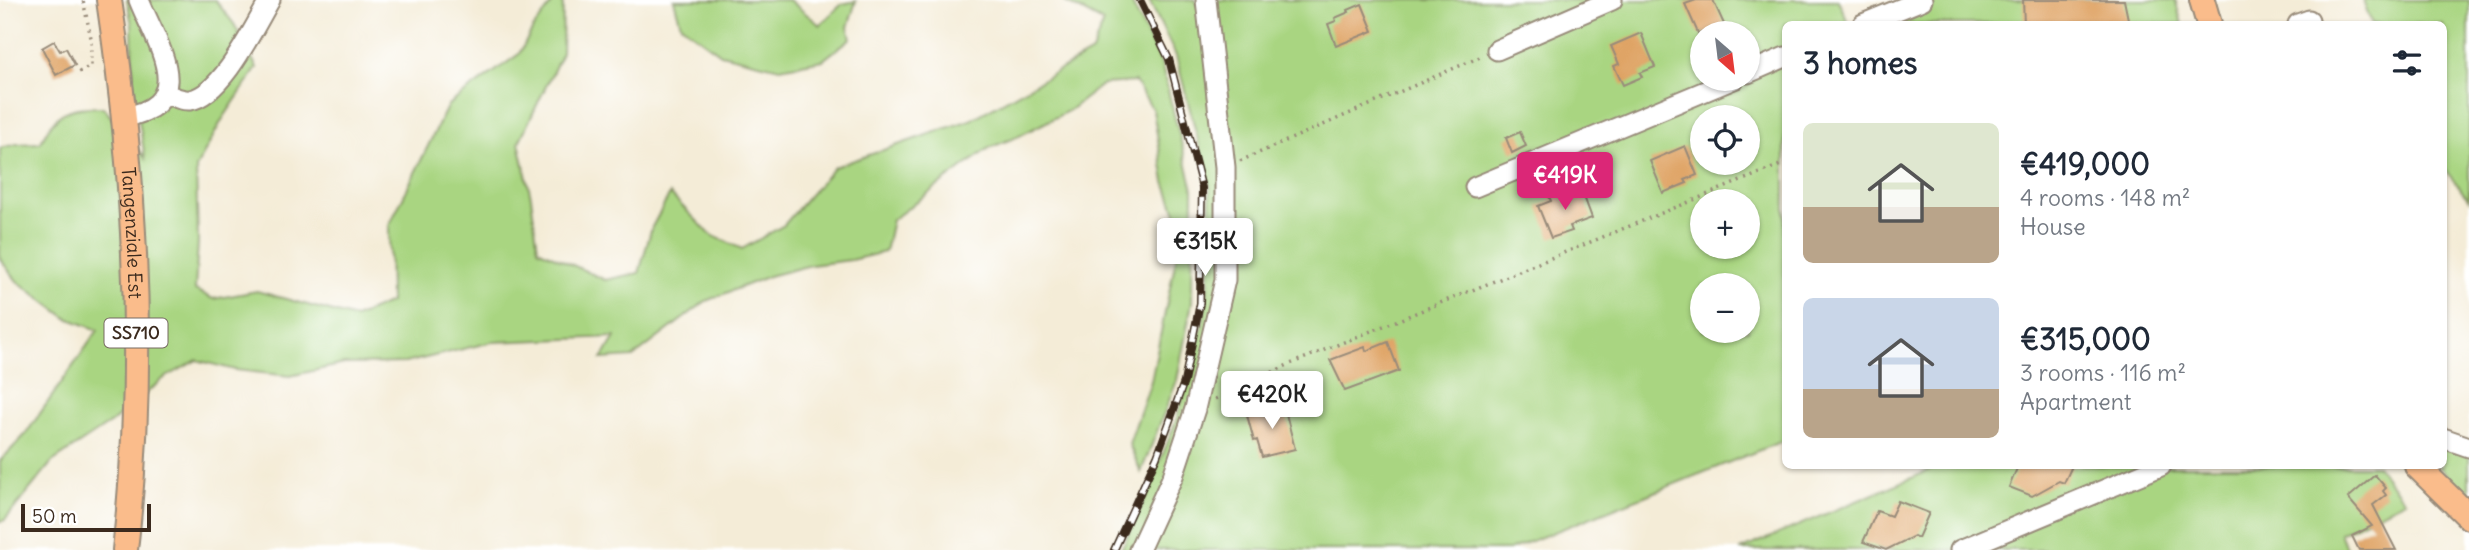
<!DOCTYPE html>
<html lang="en">
<head>
<meta charset="utf-8">
<style>
  :root { --surface:#fff; --page:#f6f6f7; --text:#1f2937; --muted:#747a83; --accent:#db2777 }
  body { margin:0; font-family:Delius,sans-serif; background:var(--page); color:var(--text); height:100vh; display:flex; flex-direction:column; font-size:26px; white-space:nowrap }
  * { box-sizing:border-box; margin:0 }
  p { font-size:23px; color:var(--muted) }
  .icon { flex:none; width:38px; height:38px; fill:none; stroke:currentColor; stroke-width:2; stroke-linecap:round; stroke-linejoin:round }
  .map { position:relative; flex:1; overflow:hidden }
  .sheet { position:absolute; left:1782px; top:21px; width:665px; height:448px; display:flex; flex-direction:column; background:var(--surface); border-radius:10px; box-shadow:0 2px 5px #0004 }
  .sheet>* { flex:none }
  .needle { width:46px; rotate:152deg }
  .fabs { position:absolute; left:1690px; top:21px; display:grid; gap:14px }
  .fabs a { display:grid; place-items:center; width:70px; height:70px; border-radius:50%; background:var(--surface); box-shadow:0 2px 5px #0004; font-size:35px }
  .scale { position:absolute; left:21px; bottom:18px; width:130px; box-sizing:border-box; padding-left:7px; border:4px solid #3b2a1e; border-top:0; font-size:19px; line-height:24px; white-space:nowrap; color:#3b2a1e; -webkit-text-stroke:5px #fff; paint-order:stroke }
  .price { position:absolute; translate:-50% -60px; padding:0 16px; border-radius:7px; background:#fff; color:#222; font-size:23px; line-height:46px; filter:drop-shadow(0 2px 4px #0008) }
  .price::after { content:''; position:absolute; left:50%; top:42px; width:21px; height:16px; margin-left:-10px; background:inherit; clip-path:polygon(0 0,100% 0,50% 100%) }
  .price.active { background:var(--accent); color:#fff }
  ul { padding:0; list-style:none }
  li { display:flex; align-items:center; gap:21px; height:175px; padding:0 21px }
  li span { display:grid; place-items:center; flex:none; width:196px; height:140px; border-radius:10px; color:#555 }
  li>.icon { margin-inline-start:auto }
  span .icon { width:84px; height:84px; fill:#fffc; stroke-width:1 }
  li b { font-size:30px }
  h2 { display:flex; justify-content:space-between; align-items:center; height:84px; padding:0 21px; font-size:30px }
  .map>svg:first-child { display:block }
  .green { fill:#a9d581; stroke:#728050; stroke-width:2; fill-rule:evenodd }
  .building { fill:#dfa364 }
  .lines { fill:none; stroke-linecap:round; stroke-linejoin:round }
  .minor-casing { stroke:#988b7a; stroke-width:23 }
  .major-casing { stroke:#988b7a; stroke-width:28 }
  .path { stroke:#988b7a; stroke-width:3.5; stroke-dasharray:2 5; stroke-linecap:butt }
  .minor { stroke:#fff; stroke-width:19 }
  .major { stroke:#fabc8b; stroke-width:24 }
  .rail-casing { stroke:#3b2a1e; stroke-width:8 }
  .rail { stroke:#fff; stroke-width:5; stroke-dasharray:16; stroke-linecap:butt }
  .labels { text-anchor:middle; stroke-width:7; stroke-linejoin:round; paint-order:stroke }
  .shield { fill:#fff; stroke:#766a62; stroke-width:2 }
  .shield-label { font-size:18px; font-weight:bold; fill:#3b2a1e }
  .street-label { font-size:19px; fill:#3b2a1e; stroke:#fff }
</style>
</head>
<body>
<div class="map">
<svg width="2469" height="550" viewBox="0 0 2469 550">
  <rect width="100%" height="100%" fill="#fff"/>
  <filter id="ink" filterUnits="userSpaceOnUse"><feTurbulence type="fractalNoise" baseFrequency=".0143" numOctaves="2"/><feDisplacementMap in="SourceGraphic" scale="14" xChannelSelector="R" yChannelSelector="G"/><feConvolveMatrix kernelMatrix="1 2 1 2 8 2 1 2 1" color-interpolation-filters="sRGB"/></filter>
  <filter id="wash" filterUnits="userSpaceOnUse"><feTurbulence type="fractalNoise" baseFrequency=".00686" numOctaves="4" result="noise"/><feDisplacementMap in="SourceGraphic" scale="28" xChannelSelector="R" yChannelSelector="G"/><feGaussianBlur stdDeviation="1.57" result="paint"/><feColorMatrix in="noise" values="0 0 0 0 0 0 0 0 0 0 0 0 0 0 0 0 0 1.4 0 .05"/><feComposite in="paint" operator="in"/></filter>
  <g filter="url(#wash)">
    <rect width="100%" height="100%" fill="#f4ecd7"/>
    <path class="green" d="M127,0H215L234,24L257,68L222,120L196,168L198,242L195,290L213,299L257,291L355,318L390,302L389,226L448,105L519,54L534,27L555,0H563L562,53L519,142L531,197L538,249L605,280L639,273L652,227L670,194L711,235L742,249L784,225L834,167L970,120L1092,52L1103,22L1062,0H1130L1161,63L1193,189L1192,302L1177,380L1141,472L1129,444L1151,381L1182,229L1165,182L1153,110L1135,82L1103,84L1070,110L1019,136L989,148L892,220L885,252L851,260L811,265L769,276L706,301L633,357L602,359L615,337L492,342L405,363L344,364L290,376L235,370L197,360L163,379L112,422L52,462L5,520L0,522V461L25,435L98,330L67,318L17,281L0,259V148L17,144L40,143C57,111 66,106 103,107L145,158L133,84L132,25Z
      M674,0H789L820,25L842,4L856,1L848,27L851,38L823,60L780,68L721,54L681,25Z
      M1149,0H1196L1197,5L1208,0H1838L1849,24H1785V440L1509,550H1121L1146,496L1174,426L1190,378L1203,323L1209,279L1210,186L1176,56ZM1703,33H1748V79H1703ZM1703,117H1748V163H1703ZM1703,201H1748V247H1703ZM1703,285H1748V331H1703Z
      M1939,0H2175L2182,24H1877Z
      M2363,0H2469V200L2443,167V24H2372Z
      M2443,446L2469,454V496L2438,466H2443Z
      M1940,466H2377L2405,501L2340,533L2347,550H1740Z"/>
    <g id="blocks">
      <path class="building" d="M1696,0H1713L1728,33H1698L1685,4Z
        M2023,0H2124L2129,24H2024Z
        M1362,4L1373,31L1336,46L1328,24L1336,21L1335,18L1349,12L1348,10Z
        M1641,33L1655,67L1640,73L1642,77L1623,85L1614,66L1619,64L1611,46Z
        M54,41L60,51L66,48L75,65L56,75L42,48Z
        M1520,132L1526,146L1512,153L1506,138Z
        M1685,146L1697,175L1685,180L1687,183L1663,193L1650,161Z
        M1576,186L1579,195L1583,194L1592,218L1570,226L1572,231L1551,238L1538,206L1551,201L1549,196Z
        M1388,342L1399,371L1345,391L1330,360L1365,347L1366,351Z
        M1284,406L1295,449L1262,457L1257,440L1254,441L1247,415Z
        M2018,466H2072L2064,483L2059,481L2032,496L2009,487Z
        M2375,475L2386,488L2383,491L2386,495L2373,505L2396,550H2359L2352,536L2372,526L2348,498Z
        M1898,501L1929,513L1918,538L1914,536L1886,550L1863,542L1877,511L1891,516Z"/>
    </g>
  </g>
  <g filter="url(#ink)">
    <use href="#blocks" fill-opacity="0" stroke="#988b7a" stroke-width="2"/>
    <g class="lines">
      <g class="minor-casing">
        <path id="minor" d="M1863,24L1922,0
          M2298,24L2309,20
          M1497,50L1612,0
          M1748,73L1785,57
          M164,93C171,96 182,101 190,100C222,95 254,27 270,0
          M124,117C200,104 156,43 139,0
          M1475,187L1734,79
          M2443,438L2469,447
          M1139,550L1173,476L1195,409L1225,280V167L1206,0
          M1960,550L2161,466"/>
      </g>
      <g class="major-casing">
        <g id="major">
          <path id="s1" d="M109,0C136,182 146,367 125,550"/>
          <path d="M2202,0L2209,24"/>
          <path d="M2417,466L2469,517"/>
        </g>
      </g>
      <path class="path" d="M79,72L91,66V38L83,0
        M1240,161L1480,57
        M1215,399L1290,364L1785,163"/>
      <use href="#minor" class="minor"/>
      <use href="#major" class="major"/>
      <g class="rail-casing">
        <path id="rail" d="M1114,550L1157,456L1184,382L1200,303L1202,188L1169,59L1140,0"/>
      </g>
      <use href="#rail" class="rail"/>
    </g>
  </g>
  <g class="labels">
    <rect class="shield" x="104.5" y="318.5" width="63" height="29" rx="5"/>
    <g class="shield-label">
      <text x="136" y="339">SS710</text>
    </g>
    <g class="street-label">
      <text dy="7" stroke="none"><textPath href="#s1" startOffset="234">Tangenziale Est</textPath></text>
    </g>
  </g>
</svg>
<div class="fabs">
<a><svg class="needle" viewBox="-14 -14 28 28"><path d="M0-13l5 13h-10z" fill="#e53935"/><path d="M0 13l5-13h-10z" fill="#747a83"/></svg></a>
<a><svg class="icon" aria-label="locate" viewBox="0 0 24 24"><circle cx="12" cy="12" r="6"/><path d="M12 2v4M12 18v4M2 12h4M18 12h4"/></svg></a>
<a>+</a>
<a>−</a>
</div>
<div class="scale">50 m</div>
<b class="price active" style="left:1565px;top:212px">€419K</b>
<b class="price" style="left:1205px;top:278px">€315K</b>
<b class="price" style="left:1272px;top:431px">€420K</b>
<section class="sheet">
<h2>3 homes<svg class="icon" aria-label="filters" viewBox="0 0 24 24"><path d="M4 7h16M4 17h16"/><circle cx="9" cy="7" r="2"/><circle cx="15" cy="17" r="2"/></svg></h2>
<ul>
<li><span style="background:linear-gradient(#dfe7d0 60%,#b9a48a 0)"><svg class="icon" aria-label="home" viewBox="0 0 24 24"><path d="M3 11l9-7 9 7M6 9v11h12V9"/></svg></span><div><b>€419,000</b><p>4 rooms · 148 m²</p><p>House</p></div></li>
<li><span style="background:linear-gradient(#c9d6e8 65%,#b9a48a 0)"><svg class="icon" aria-label="home" viewBox="0 0 24 24"><path d="M3 11l9-7 9 7M6 9v11h12V9"/></svg></span><div><b>€315,000</b><p>3 rooms · 116 m²</p><p>Apartment</p></div></li>
</ul>
</section>
</div>
</body>
</html>
